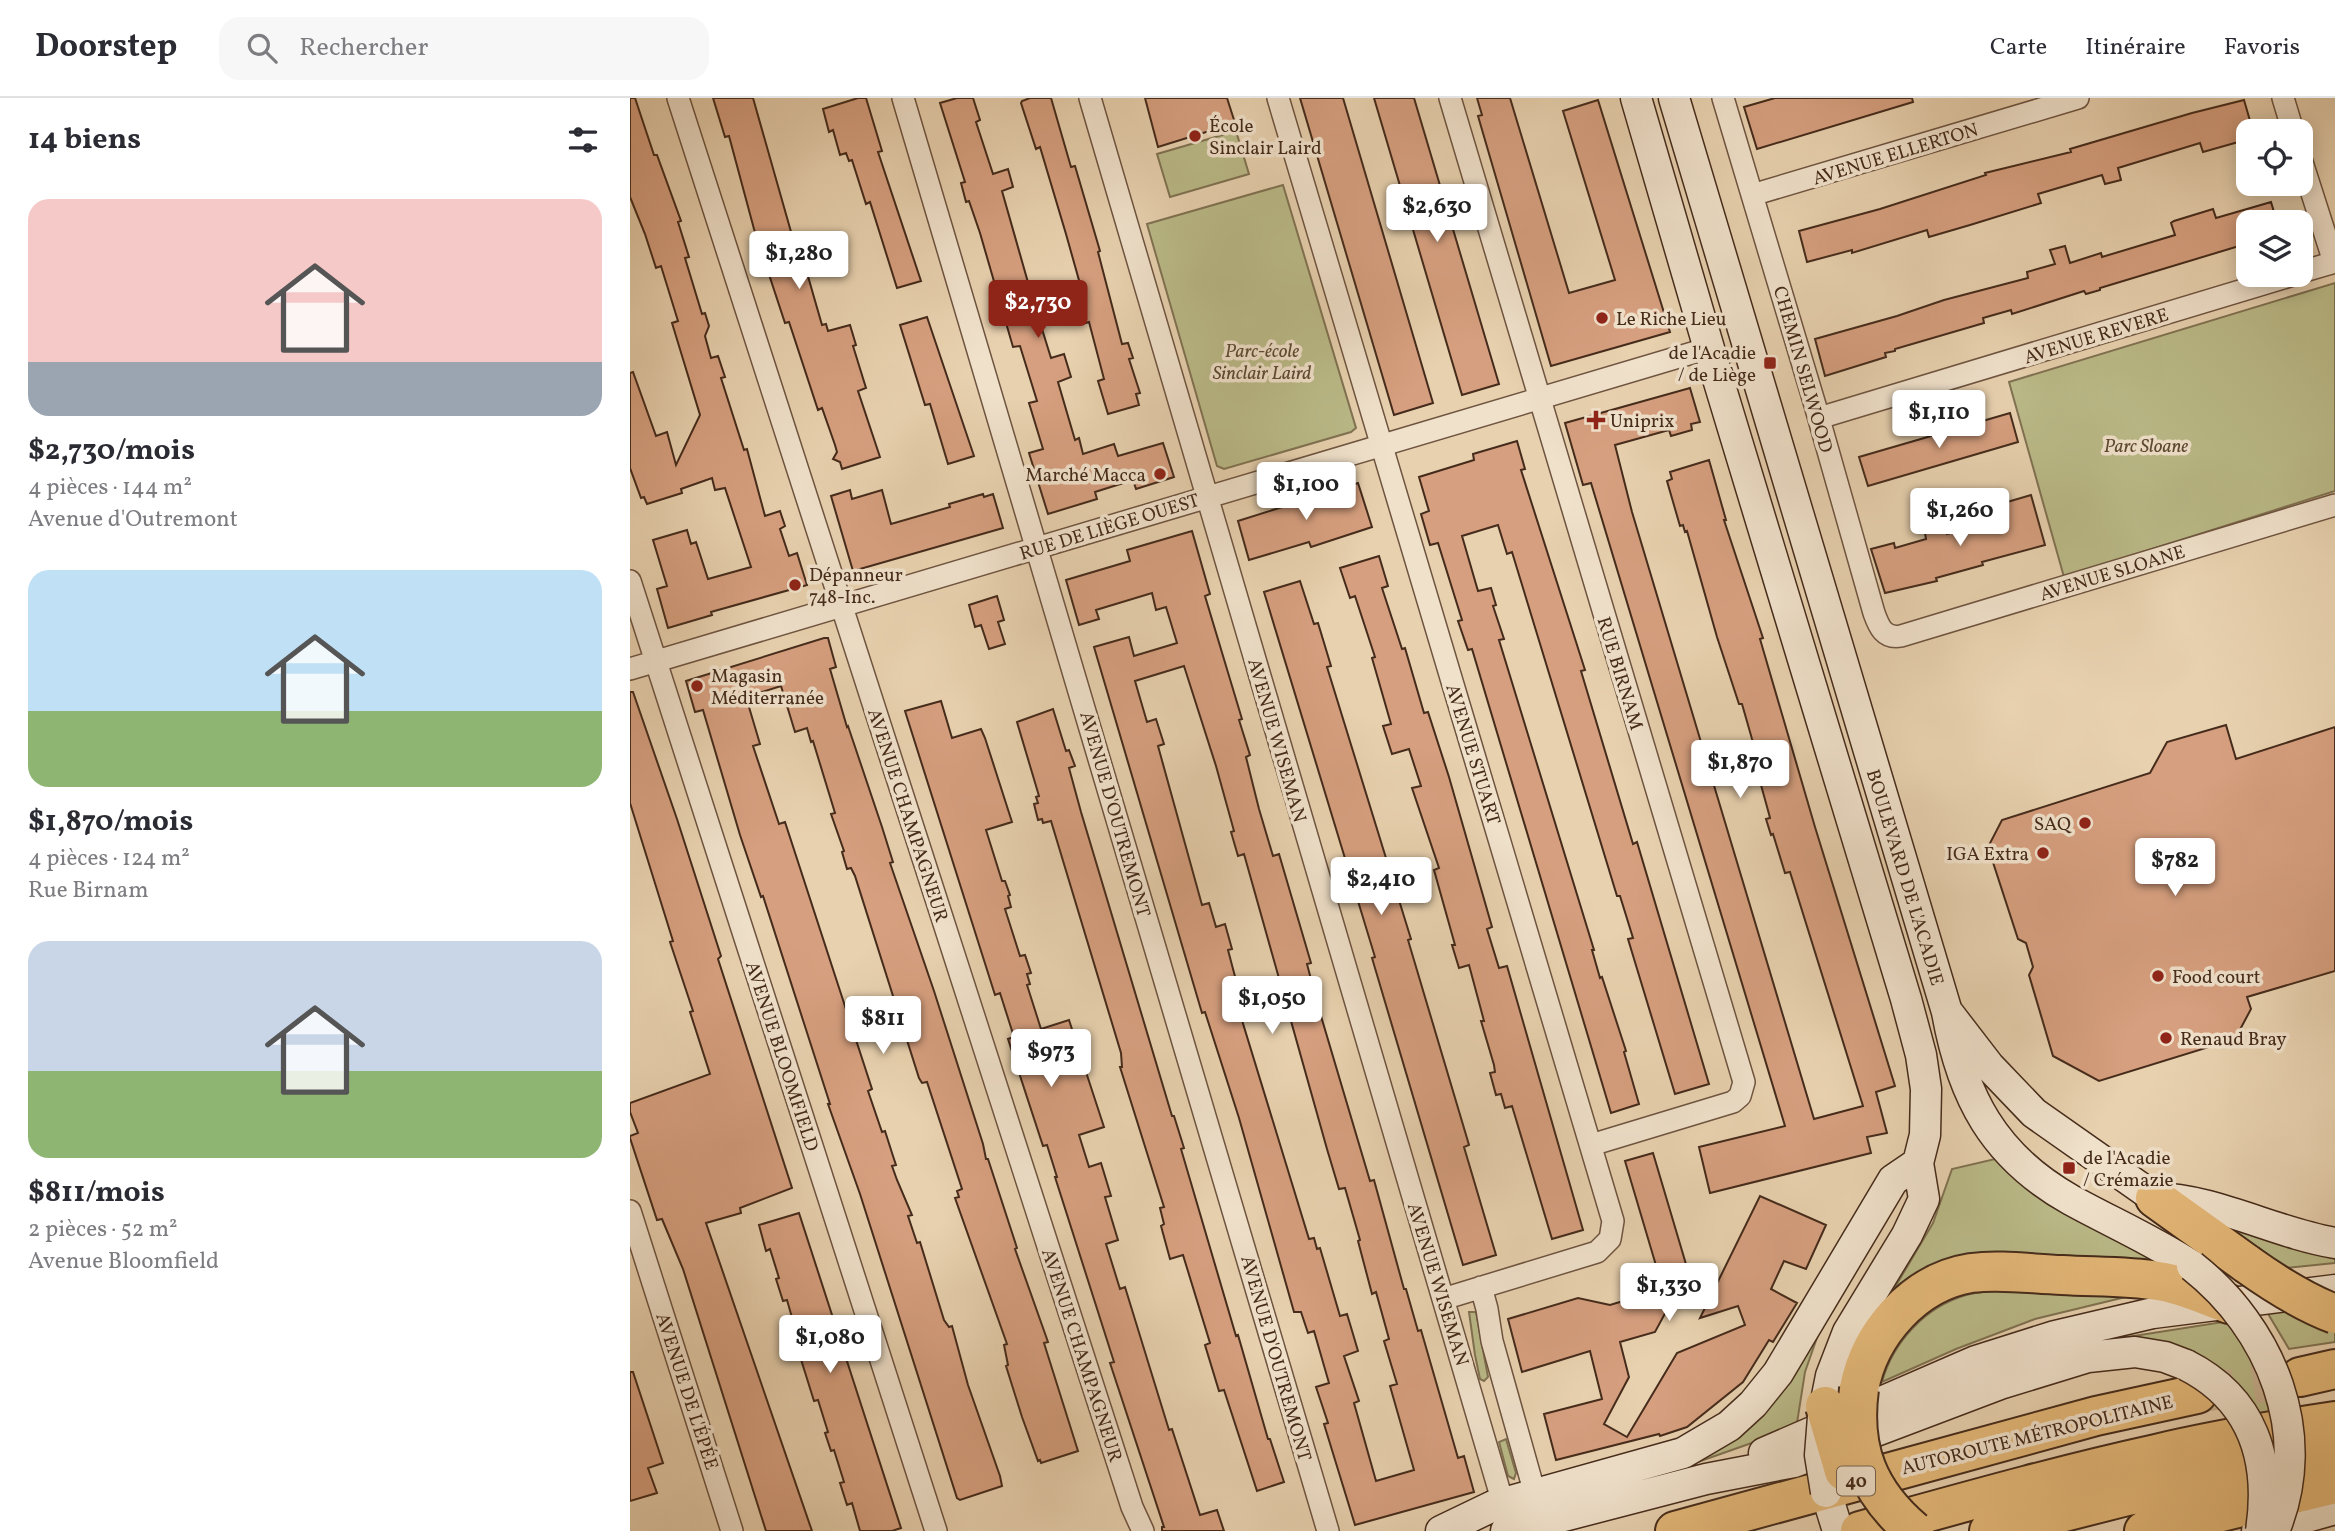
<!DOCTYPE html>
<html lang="fr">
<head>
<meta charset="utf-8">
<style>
  :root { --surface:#fff; --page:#f7f7f7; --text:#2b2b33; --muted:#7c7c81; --line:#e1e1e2; --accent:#8f2418 }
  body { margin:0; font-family:Vollkorn,serif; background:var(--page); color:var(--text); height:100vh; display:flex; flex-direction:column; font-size:26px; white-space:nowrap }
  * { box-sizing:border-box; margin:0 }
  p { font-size:23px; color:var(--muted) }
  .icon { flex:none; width:38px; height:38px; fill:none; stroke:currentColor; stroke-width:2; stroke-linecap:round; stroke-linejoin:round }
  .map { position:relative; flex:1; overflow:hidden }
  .details { display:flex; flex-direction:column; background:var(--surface); width:630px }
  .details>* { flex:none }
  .fabs { position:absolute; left:1606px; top:21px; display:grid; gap:14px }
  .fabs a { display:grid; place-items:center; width:77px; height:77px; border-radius:14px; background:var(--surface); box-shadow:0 4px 18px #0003; font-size:35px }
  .price { position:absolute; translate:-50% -60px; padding:0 16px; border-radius:7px; background:#fff; color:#222; font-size:23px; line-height:46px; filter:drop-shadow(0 2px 4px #0008) }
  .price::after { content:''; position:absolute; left:50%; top:42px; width:21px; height:16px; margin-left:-10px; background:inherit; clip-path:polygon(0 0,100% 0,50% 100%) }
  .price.active { background:var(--accent); color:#fff }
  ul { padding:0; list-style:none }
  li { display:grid; align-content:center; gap:14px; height:371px; padding:0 28px }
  li span { display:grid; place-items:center; height:217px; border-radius:21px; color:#555 }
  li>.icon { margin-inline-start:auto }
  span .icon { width:126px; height:126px; fill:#fffc; stroke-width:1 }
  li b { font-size:30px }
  h2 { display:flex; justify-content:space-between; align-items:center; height:84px; padding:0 28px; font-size:30px }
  header { display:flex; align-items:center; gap:42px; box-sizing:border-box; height:98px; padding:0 35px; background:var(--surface); border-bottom:2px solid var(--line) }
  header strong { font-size:33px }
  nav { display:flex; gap:38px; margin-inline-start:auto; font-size:24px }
  .search { width:490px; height:63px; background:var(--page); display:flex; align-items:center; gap:18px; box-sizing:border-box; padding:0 24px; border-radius:21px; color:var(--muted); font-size:26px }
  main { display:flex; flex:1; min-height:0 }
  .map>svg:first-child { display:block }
  .green { fill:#baba88; stroke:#807252; stroke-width:2 }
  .building { fill:#d69f7f; stroke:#452b1b; stroke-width:2; fill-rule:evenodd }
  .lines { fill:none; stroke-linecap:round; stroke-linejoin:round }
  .motorway-tunnel { stroke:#c7b091; stroke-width:38; stroke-dasharray:38 19; stroke-linecap:butt }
  .minor-casing { stroke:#6e5440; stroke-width:24 }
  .secondary-casing { stroke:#452b1b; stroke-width:33 }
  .motorway-casing { stroke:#452b1b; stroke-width:42 }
  .minor { stroke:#f0e1cb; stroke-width:21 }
  .secondary { stroke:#f0e1cb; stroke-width:30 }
  .motorway { stroke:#e4b878; stroke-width:38 }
  .secondary-bridge-casing { stroke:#452b1b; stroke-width:33; stroke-linecap:butt }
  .motorway-bridge-casing { stroke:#452b1b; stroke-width:42; stroke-linecap:butt }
  .secondary-bridge { stroke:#f0e1cb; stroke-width:30 }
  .motorway-bridge { stroke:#e4b878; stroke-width:38 }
  .poi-dot { fill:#8f2418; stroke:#f0e1cb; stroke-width:2.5 }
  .labels { text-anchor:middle; stroke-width:7; stroke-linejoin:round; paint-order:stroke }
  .shield { fill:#f0e1cb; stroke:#786250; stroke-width:2 }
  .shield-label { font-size:18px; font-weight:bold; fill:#452b1b }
  .poi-label { font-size:19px; fill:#452b1b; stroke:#f0e1cb; text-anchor:start }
  .street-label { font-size:19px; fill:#452b1b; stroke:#f0e1cb }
  .park-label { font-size:19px; font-style:italic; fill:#5c4831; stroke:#f0e1cb }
</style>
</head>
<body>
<header>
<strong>Doorstep</strong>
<div class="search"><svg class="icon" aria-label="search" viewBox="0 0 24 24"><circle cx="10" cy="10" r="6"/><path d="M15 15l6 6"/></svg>Rechercher</div>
<nav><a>Carte</a><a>Itinéraire</a><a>Favoris</a></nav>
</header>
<main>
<section class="details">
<h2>14 biens<svg class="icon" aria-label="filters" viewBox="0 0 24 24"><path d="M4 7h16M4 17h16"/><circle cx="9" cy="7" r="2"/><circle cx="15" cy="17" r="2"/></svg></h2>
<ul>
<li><span style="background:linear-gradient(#f6c9c9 75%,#9aa5b1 0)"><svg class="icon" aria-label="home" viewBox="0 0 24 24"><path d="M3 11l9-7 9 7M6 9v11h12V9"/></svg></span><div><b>$2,730/mois</b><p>4 pièces · 144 m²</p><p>Avenue d'Outremont</p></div></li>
<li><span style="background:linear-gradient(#bfe0f5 65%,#8fb573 0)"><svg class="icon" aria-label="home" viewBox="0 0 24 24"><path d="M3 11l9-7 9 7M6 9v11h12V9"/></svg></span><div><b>$1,870/mois</b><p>4 pièces · 124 m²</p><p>Rue Birnam</p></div></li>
<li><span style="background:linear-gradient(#c9d6e8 60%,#8fb573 0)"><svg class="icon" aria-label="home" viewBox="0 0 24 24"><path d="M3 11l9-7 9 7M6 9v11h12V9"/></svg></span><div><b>$811/mois</b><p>2 pièces · 52 m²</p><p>Avenue Bloomfield</p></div></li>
</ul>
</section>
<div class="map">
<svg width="1705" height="1433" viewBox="0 0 1705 1433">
  <rect width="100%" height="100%" fill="#e8d1af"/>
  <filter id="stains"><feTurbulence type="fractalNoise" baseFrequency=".00286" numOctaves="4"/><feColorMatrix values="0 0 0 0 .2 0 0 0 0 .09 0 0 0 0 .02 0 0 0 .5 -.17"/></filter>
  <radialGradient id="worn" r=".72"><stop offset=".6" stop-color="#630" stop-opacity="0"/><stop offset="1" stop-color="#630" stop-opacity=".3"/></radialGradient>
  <path class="green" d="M606,33L619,76L540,99L527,56Z
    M653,87L726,330L721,334L594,371L587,368L517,126Z
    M1705,185V393L1434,479L1379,284Z
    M1365,1061L1370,1063L1538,1169H1520L1255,1206L1303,1125L1322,1071Z
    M1559,1115L1705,1155V1165L1656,1170Z
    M1390,1191L1508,1196L1405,1221L1326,1251L1252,1284C1263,1244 1295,1209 1336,1197C1353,1193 1372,1192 1390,1191Z
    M1631,1204L1705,1228V1244L1659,1251Z
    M839,1214H846L858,1279L854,1283L850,1281L845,1257Z
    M1599,1223L1626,1270L1640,1315L1644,1343L1515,1241L1491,1240Z
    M1189,1234L1175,1274L1167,1325L1133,1341L1065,1365Z
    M876,1341L886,1375L884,1381L878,1378L869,1344Z"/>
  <path class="building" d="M0,0H5L24,57H27L51,123L48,124L59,159L55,160L72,216L75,215L79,228L75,238L81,260L88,258L95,279L91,280L114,352L117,351L135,418L150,413L155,428L150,431L159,458L167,455L177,487L81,514L82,517L38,530L27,491L37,488L23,442L57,432L61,446L66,444L78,481L121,469L95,390L85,392L82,380L51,391L52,395L17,406L14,399L11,400L0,370V275L3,274L26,338L37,334L46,367L70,317L42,225L48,223L31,168L26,170L15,136L0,99Z
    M83,0H123L169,162L173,161L192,227L196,226L198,233L220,227L226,247L223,248L236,290L228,293L250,359L212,371L210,364L203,361L207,354L205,347L192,310L188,312L159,224L155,225L124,131L99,38L95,39Z
    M228,0H236L252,53L248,54L291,183L267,190L240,104L236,106L222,62L219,63L216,55L210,57L203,32L199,34L193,11Z
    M327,0H343L350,22L346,24L363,76L378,71L383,89L372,93L403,202L421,260L434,256L441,279L428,284L445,342L449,340L453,356L484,346L488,358L533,345L544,379L506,391L503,382L465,394L467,401L418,416L399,355L413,351L399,305L407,303L390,248L383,249L350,135L339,103L336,104L331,85L335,84L310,5Z
    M400,0H421L441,69L445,68L470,153L468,154L492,246L498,245L503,260L499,261L510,295L506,296L509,307L478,316L468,283L474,281L459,224L449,227L441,197L452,193L436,136L410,49L406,51L391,5L392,3Z
    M515,0H597L605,25L528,49Z
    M670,0H713L803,305L764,317Z
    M744,0H784L869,286L832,297Z
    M847,0H880L939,195L985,182L933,13L968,2L1040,234L921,268L848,18L852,17Z
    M1145,0H1282L1283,4L1127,51L1114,9Z
    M1614,2L1623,33H1619V41L1573,54L1570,45L1488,70L1491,82L1475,86L1472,77L1408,96L1411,105L1408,106L1340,127L1299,139L1297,132L1222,155V152L1177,164L1169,133L1250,111L1356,77L1355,75L1441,54L1440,51L1562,15Z
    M1641,104L1647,124H1619V145L1470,190V192L1456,196L1454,193L1382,216L1381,212L1353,220L1354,225L1265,251V253L1255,255L1256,259L1195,278L1185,241L1267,218L1314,202L1398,180L1397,174L1425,166L1420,152L1435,148L1440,165L1471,155L1472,159L1545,137L1541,125L1544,123L1583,111L1586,120Z
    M297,219L344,358L318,366L300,306L295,307L270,227Z
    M1060,290L1070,324L1061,326L1062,332L1041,338L1039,332L985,347L1002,414L1184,1021L1233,1008L1160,774L1155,775L1143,736L1141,737L1136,721L1140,720L1139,716L1123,658L1127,657L1122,641L1112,606H1109L1087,539L1057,433L1055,434L1053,427L1050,428L1037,383L1042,381L1040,374L1079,362L1096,422H1094L1133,540L1130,541L1185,729L1265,988L1246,994L1257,1035L1237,1039L1241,1055L1080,1095L1069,1049L1155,1028L961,385L953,387L935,325Z
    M1380,315L1388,344L1238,388L1229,359Z
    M887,343L895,371L891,372L955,572L951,573L1003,746L1007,744L1079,986L1045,996L998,841L1003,840L990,798H987L882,454L877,456L868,427L832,438L848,493L861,490L866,507L863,508L874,541L869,542L964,852H962L970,880L972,879L996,953L994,954L1009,1006L981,1015L842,551L838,552L828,523L832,522L808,445L800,447L791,416L799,413L789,379L844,362L843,356Z
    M728,385L742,429L681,449L679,444L619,462L608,423Z
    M220,392L222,401L252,392L261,426L320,409L319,406L353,396L354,399L363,396L373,430L223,473L201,398Z
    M1401,397L1415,447L1352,464L1353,467L1306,480L1307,483L1255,495L1241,451L1264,445L1265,450L1296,441L1295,435L1315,430L1317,436L1370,420L1367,407Z
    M562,433L580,496L575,498L612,621L609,622L620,657L616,659L629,711L643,758L649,756L681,865L677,866L688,908L740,1083L744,1082L774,1191H776L788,1233L791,1232L828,1360L834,1358L844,1394L725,1427L694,1326L698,1325L686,1289L699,1285L684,1233L678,1235L671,1214H664L609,1020L575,914L572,915L464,549L499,539L504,558L547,545L536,509L526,512L522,495L466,512L469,521L449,527L436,482L500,463L497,452ZM554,568L586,668L604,733L601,734L608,758L614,756L697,1051L709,1091L715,1090L730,1142L728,1143L742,1196L746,1194L759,1241L754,1243L767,1286L760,1288L784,1372L746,1383L724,1305L729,1303L714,1258L728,1253L723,1236L717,1216L710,1218L690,1150L687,1151L684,1140L679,1141L607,906L612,905L598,852L602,851L595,826L586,829L579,805L572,807L528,648L534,646L526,621L517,624L505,583Z
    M749,458L758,488L752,490L772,551L775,550L794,615L798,614L819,679L862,829L857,831L869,870L877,868L953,1132L922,1141L882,1008L875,1010L871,996L866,997L860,975L865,974L864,967L851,923H854L839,867L829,870L822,847H825L804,772L809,770L782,690L791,688L779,651L762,656L753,628L761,626L742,560L745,559L725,498L720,500L710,470Z
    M670,483L684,526L688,525L701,568L697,569L781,841L778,842L839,1047L834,1049L866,1157L833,1167L742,860L745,859L634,494Z
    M367,498L374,522L368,524L375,546L359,551L351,527L345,529L339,507Z
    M194,540H198L206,569L200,571L217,629L218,628L252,729L263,764L260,765L304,893L353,1046L356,1061H358L387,1150L385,1151L418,1244L414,1245L448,1353L411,1365L410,1362L408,1363L392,1319L376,1268L378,1267L374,1247L377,1246L325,1100L329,1099L327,1093L332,1091L297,984L292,985L289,980L225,778L221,770L217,771L212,754L214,753L201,716L205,715L183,643L181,644L177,630L165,634L151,588L116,599L130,646L123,648L149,726L155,724L242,991L238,993L252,1034L255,1033L263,1058L266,1067L262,1068L267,1082L282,1117L278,1118L287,1145L290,1144L314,1222L319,1229L322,1228L338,1287L370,1378L372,1388L330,1402L327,1400L230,1096L198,1006H200L133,798L131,799L110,737L73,612L65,614L56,583Z
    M0,594H3L47,721L91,858L88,861L162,1090L110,1110L111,1115L76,1125L182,1433H136L53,1171L32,1121L27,1122L0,1040V1038L8,1035L0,1014V1005L80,976L60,914L63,913L40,844L43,843L0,705Z
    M311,603L322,640L351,631L355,640L382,724L356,732L372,783H375L380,797L378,798L381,809L375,811L390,858L395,857L401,875L397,876L400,886L397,887L411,931L439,922L474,1029L449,1037L459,1069L471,1065L481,1098L475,1099L488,1142L476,1146L490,1191L495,1189L539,1332L542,1331L570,1417L587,1412L594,1433H532V1429H534L480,1265L484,1264L425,1079H427L417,1047L413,1048L378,941L384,939L370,895L365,897L275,613Z
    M423,611L436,653L439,652L445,668L439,670L451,714L542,1018H544L554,1050L551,1051L606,1238L608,1237L638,1341H640L654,1384L627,1393L594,1292L589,1293L575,1247L580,1245L553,1157L540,1161L531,1128L534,1126L530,1110L534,1109L490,969H492L491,955L421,723L413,725L412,721L408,722L404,706L408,705L406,699L409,698L387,624Z
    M1596,627L1606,661L1705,629V873L1617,899L1621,911L1605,941L1469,983L1423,958L1399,877L1403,869L1396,845L1388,841L1358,749L1372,722L1520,675L1537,644Z
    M1023,1055L1058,1173L1025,1234L990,1244L999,1279L974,1326L997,1339L1047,1255L1115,1227L1108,1208L1070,1220L1130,1098L1196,1127L1176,1171L1154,1163L1141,1191L1167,1205L1143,1244L1139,1242L1113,1284L1057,1329L1030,1338L1029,1336L926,1362L914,1316L972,1301L960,1253L892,1274L878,1221L948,1200L980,1207L1033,1191L995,1063Z
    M169,1115L271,1430L262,1433H230L222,1405L217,1407L210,1385L214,1384L204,1352L201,1353L195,1335L198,1334L188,1302L184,1303L169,1255L162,1231L165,1230L157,1202L153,1203L146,1181L149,1180L140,1151L136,1153L129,1127Z
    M0,1274H3L33,1365L18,1370L27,1395L0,1403Z"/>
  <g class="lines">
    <path class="motorway-tunnel" d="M1567,1296L1670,1279"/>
    <g class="minor-casing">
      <path id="minor" d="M48,0L502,1409L513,1433
        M273,0L698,1433
        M460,0L873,1405
        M648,0L983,1123L980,1141L967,1154L813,1201
        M820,0L1114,984L1110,998L1103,1004L961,1047
        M1093,0L1185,307L1244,515C1249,529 1254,541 1271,538L1705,407
        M1653,0L1663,33
        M1671,61L1704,164
        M1122,97L1448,0
        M1671,174L1705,164
        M1189,320L1663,177
        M0,483L306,1433
        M0,571L1079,250
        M0,1113L102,1433
        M851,1189L857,1211L862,1243L905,1396"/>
    </g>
    <g class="secondary-casing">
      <path id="secondary" d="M1006,0L1085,271L1276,901L1291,957L1296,991L1295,1037L1288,1065L1294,1101L1277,1137L1218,1234L1201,1278L1195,1308
        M1044,0L1317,914C1332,998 1363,1058 1441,1102C1481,1124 1524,1143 1562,1168
        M1319,916L1359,968L1404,1015L1525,1100C1585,1101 1645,1135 1705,1145
        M1134,1355L1346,1263L1425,1238L1523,1215L1705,1192
        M1196,1394L1208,1433
        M811,1433L863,1408L1053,1355L1099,1328L1123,1306L1148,1275L1263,1082L1288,1065
        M876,1433L1076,1381L1164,1364L1370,1286L1458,1259L1505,1254L1535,1259L1556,1267
        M1627,1433L1705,1411"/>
    </g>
    <g class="motorway-casing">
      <path id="motorway" d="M1525,1100L1617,1166
        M1670,1279L1705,1271
        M1229,1291C1239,1236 1284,1184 1341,1175C1371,1171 1402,1176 1432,1177C1463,1179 1497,1178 1528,1183C1551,1186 1576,1198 1599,1206
        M1045,1433L1466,1318L1567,1296
        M1230,1433C1328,1406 1426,1378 1526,1356C1585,1342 1645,1332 1705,1323
        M1359,1433L1497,1398L1688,1361L1705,1359
        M1514,1433L1705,1386"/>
    </g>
    <use href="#minor" class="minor"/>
    <use href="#secondary" class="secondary"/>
    <use href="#motorway" class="motorway"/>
    <g class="secondary-bridge-casing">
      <path id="secondary-bridge" d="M1562,1168C1641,1230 1685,1336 1644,1433
        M1556,1267C1623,1301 1642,1361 1631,1433
        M1193,1319L1190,1357L1196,1394"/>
    </g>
    <g class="motorway-bridge-casing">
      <path id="motorway-bridge" d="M1617,1166C1645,1186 1673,1204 1705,1216
        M1229,1291C1221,1351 1238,1394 1284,1433
        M1195,1308L1214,1373"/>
    </g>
    <use href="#secondary-bridge" class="secondary-bridge"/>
    <use href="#motorway-bridge" class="motorway-bridge"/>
  </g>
  <g class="poi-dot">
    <circle cx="565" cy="38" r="7"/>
    <circle cx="972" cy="220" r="7"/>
    <rect x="1133" y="258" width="14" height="14" rx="3.5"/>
    <path d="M962.5 311.5h7v7h7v7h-7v7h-7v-7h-7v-7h7z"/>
    <circle cx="530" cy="376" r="7"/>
    <circle cx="165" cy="487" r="7"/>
    <circle cx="67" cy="588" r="7"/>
    <circle cx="1455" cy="725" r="7"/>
    <circle cx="1413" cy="755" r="7"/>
    <circle cx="1528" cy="878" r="7"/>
    <circle cx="1536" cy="940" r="7"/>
    <rect x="1432" y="1063" width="14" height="14" rx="3.5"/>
  </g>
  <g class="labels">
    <rect class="shield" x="1207" y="1368.5" width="38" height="29" rx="5"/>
    <g class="shield-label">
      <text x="1226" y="1389">40</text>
    </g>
    <g class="poi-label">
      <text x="579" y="34">École<tspan x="579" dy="22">Sinclair Laird</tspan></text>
      <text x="986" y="227">Le Riche Lieu</text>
      <text x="1126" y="261" text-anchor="end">de l'Acadie<tspan x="1126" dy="22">/ de Liège</tspan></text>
      <text x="980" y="329">Uniprix</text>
      <text x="516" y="383" text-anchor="end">Marché Macca</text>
      <text x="179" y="483">Dépanneur<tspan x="179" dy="22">748-Inc.</tspan></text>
      <text x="81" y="584">Magasin<tspan x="81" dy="22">Méditerranée</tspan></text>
      <text x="1441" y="732" text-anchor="end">SAQ</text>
      <text x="1399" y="762" text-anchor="end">IGA Extra</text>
      <text x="1542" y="885">Food court</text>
      <text x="1550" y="947">Renaud Bray</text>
      <text x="1453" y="1066">de l'Acadie<tspan x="1453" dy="22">/ Crémazie</tspan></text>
    </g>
    <g class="street-label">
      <text transform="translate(1265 55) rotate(-17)" y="7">AVENUE ELLERTON</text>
      <text transform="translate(1466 237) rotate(-17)" y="7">AVENUE REVERE</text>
      <text transform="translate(1174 271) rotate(74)" y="7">CHEMIN SELWOOD</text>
      <text transform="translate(479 428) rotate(-17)" y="7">RUE DE LIÈGE OUEST</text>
      <text transform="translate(1482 474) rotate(-17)" y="7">AVENUE SLOANE</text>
      <text transform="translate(991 575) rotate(73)" y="7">RUE BIRNAM</text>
      <text transform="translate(648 642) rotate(74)" y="7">AVENUE WISEMAN</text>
      <text transform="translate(844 656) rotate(73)" y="7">AVENUE STUART</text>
      <text transform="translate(486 716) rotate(74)" y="7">AVENUE D'OUTREMONT</text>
      <text transform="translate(279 717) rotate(72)" y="7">AVENUE CHAMPAGNEUR</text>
      <text transform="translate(1276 779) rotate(73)" y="7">BOULEVARD DE L'ACADIE</text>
      <text transform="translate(153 958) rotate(72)" y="7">AVENUE BLOOMFIELD</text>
      <text transform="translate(809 1186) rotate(73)" y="7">AVENUE WISEMAN</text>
      <text transform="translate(453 1257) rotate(72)" y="7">AVENUE CHAMPAGNEUR</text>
      <text transform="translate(647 1260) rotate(74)" y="7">AVENUE D'OUTREMONT</text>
      <text transform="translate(58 1293) rotate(72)" y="7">AVENUE DE L'ÉPÉE</text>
      <text transform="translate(1407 1336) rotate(-14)" y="7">AUTOROUTE MÉTROPOLITAINE</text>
    </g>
    <g class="park-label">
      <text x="632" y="259">Parc-école<tspan x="632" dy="22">Sinclair Laird</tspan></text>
      <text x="1516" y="354">Parc Sloane</text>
    </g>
  </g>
  <rect width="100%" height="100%" filter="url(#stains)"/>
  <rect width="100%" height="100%" fill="url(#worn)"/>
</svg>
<div class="fabs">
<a><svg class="icon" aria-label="locate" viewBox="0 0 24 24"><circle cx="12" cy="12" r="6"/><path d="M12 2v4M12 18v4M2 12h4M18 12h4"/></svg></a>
<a><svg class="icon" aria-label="layers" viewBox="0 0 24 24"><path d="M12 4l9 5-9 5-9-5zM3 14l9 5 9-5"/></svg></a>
</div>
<b class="price" style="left:807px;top:146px">$2,630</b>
<b class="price" style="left:169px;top:193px">$1,280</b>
<b class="price active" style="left:408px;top:242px">$2,730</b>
<b class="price" style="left:1309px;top:352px">$1,110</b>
<b class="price" style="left:676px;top:424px">$1,100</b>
<b class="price" style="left:1330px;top:450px">$1,260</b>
<b class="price" style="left:1110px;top:702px">$1,870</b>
<b class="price" style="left:1545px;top:800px">$782</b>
<b class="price" style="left:751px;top:819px">$2,410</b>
<b class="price" style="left:642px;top:938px">$1,050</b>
<b class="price" style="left:253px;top:958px">$811</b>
<b class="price" style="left:421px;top:991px">$973</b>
<b class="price" style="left:1039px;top:1225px">$1,330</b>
<b class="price" style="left:200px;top:1277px">$1,080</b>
</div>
</main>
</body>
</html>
